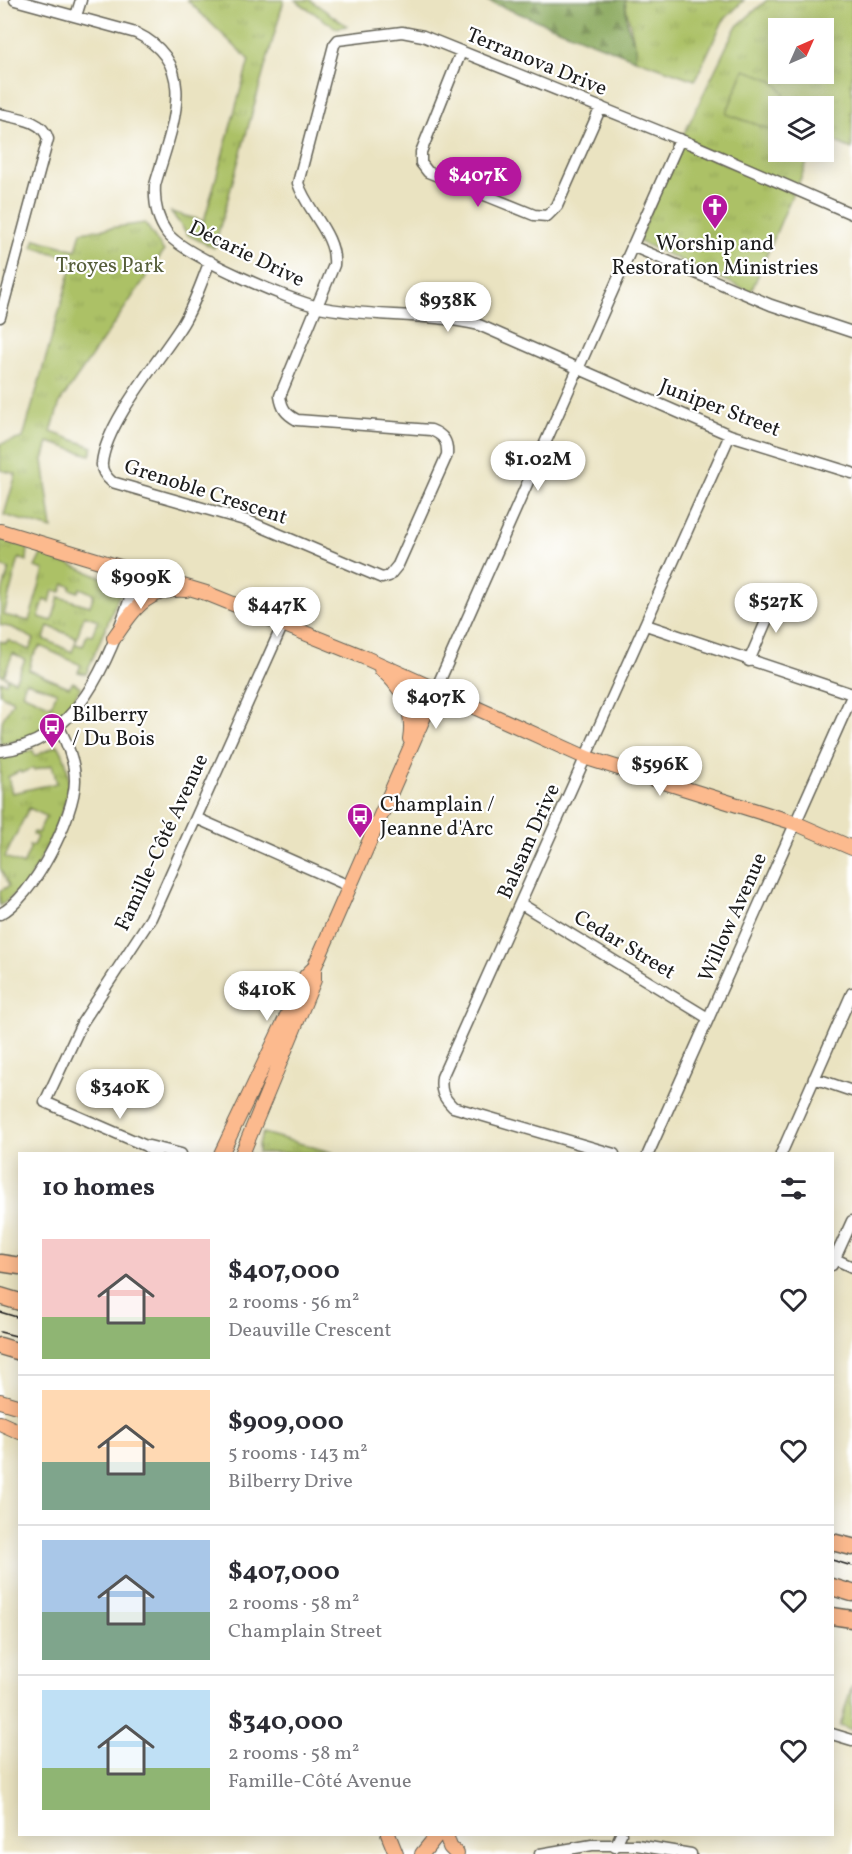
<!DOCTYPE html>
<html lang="en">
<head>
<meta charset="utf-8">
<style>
  :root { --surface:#fff; --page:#f2f2f3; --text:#2b2b33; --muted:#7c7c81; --line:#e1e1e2; --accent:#b5179e }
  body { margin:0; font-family:Vollkorn,serif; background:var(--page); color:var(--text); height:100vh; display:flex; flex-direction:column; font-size:22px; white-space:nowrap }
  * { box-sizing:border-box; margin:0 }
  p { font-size:20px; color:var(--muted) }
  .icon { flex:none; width:33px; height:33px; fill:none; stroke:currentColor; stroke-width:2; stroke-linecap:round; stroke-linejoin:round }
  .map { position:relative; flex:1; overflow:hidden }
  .details { position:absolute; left:18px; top:1152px; width:816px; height:684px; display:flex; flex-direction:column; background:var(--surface); border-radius:0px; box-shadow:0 3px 15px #0003 }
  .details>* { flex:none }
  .needle { width:39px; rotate:45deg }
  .buttons { position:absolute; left:768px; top:18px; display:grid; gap:12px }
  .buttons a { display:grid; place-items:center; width:66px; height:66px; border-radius:0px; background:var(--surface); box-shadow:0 3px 15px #0003; font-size:30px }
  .price { position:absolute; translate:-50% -51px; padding:0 14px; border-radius:21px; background:#fff; color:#222; font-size:20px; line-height:39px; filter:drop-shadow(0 2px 3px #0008) }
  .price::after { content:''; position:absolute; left:50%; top:36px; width:18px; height:14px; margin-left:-9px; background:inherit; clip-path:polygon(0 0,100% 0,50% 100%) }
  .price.current { background:var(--accent); color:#fff }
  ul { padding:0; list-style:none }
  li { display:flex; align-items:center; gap:18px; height:150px; padding:0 24px }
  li+li { border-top:2px solid var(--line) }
  li span { display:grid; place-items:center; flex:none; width:168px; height:120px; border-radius:0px; color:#555 }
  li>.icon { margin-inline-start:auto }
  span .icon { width:72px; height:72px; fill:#fffc; stroke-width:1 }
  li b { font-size:26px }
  h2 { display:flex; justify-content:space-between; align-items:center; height:72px; padding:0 24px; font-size:26px }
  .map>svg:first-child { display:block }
  .grass { fill:url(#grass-tufts); stroke:#646e41; stroke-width:1.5; fill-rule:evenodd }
  .forest { fill:url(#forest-firs); stroke:#52623c; stroke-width:1.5 }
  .garden { fill:#acc166; stroke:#646e41; stroke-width:1.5 }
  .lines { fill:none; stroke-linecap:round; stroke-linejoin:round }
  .minor-casing { stroke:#646256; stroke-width:13 }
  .major-casing { stroke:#646256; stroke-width:16 }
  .highway-casing { stroke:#646256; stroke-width:19 }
  .minor { stroke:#fff; stroke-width:10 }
  .major { stroke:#fcba8e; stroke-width:14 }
  .highway { stroke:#fcba8e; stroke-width:16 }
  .tram { stroke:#1c1c1c; stroke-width:1.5 }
  .labels { text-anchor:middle; stroke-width:4.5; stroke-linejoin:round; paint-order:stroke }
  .street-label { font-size:21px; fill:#1c1c1c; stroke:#fff }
  .poi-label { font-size:21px; fill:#1c1c1c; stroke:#fff; text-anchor:start }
  .park-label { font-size:21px; fill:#565e3a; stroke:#fff }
</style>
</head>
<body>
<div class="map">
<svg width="852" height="1854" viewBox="0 0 852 1854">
  <defs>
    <pattern id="grass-tufts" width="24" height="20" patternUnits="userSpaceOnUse" patternTransform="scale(1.5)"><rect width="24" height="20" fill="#acc166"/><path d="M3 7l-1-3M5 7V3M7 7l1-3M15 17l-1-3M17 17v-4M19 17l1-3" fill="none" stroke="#93a558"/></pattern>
    <pattern id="forest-firs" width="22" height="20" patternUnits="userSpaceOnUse" patternTransform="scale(1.5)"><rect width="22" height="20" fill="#89a75b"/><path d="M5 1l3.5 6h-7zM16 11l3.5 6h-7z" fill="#6f874a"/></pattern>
  </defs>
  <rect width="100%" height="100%" fill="#fff"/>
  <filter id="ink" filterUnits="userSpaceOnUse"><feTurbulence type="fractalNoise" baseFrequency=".0167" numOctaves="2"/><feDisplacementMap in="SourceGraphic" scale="12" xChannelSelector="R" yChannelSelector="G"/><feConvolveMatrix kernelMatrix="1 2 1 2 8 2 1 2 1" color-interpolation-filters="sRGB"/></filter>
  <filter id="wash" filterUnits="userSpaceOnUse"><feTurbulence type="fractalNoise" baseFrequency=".008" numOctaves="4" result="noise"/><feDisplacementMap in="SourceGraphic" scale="24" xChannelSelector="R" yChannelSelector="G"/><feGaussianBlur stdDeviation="1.35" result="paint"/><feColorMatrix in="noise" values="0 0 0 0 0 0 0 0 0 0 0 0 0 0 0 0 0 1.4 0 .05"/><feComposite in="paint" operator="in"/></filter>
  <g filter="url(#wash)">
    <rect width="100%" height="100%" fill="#eae3c1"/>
    <path class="grass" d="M187,0H284L214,248L188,235L171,212L204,221L249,60Z
      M295,0H310L347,26L336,28Z
      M625,0H744L723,21L695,80L635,59C637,43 627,19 625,0Z
      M767,0H852V149L824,137V106H778V152H811L796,190L681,140L736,27ZM778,28H824V74H778Z
      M679,144L793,193L751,292L638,241Z
      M145,223L164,251L60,402L51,432L93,447L90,455L48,442L43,460L52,529L4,515L16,474L0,470V444L23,438L74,259L32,247L35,239L76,250L81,232Z
      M0,539L28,547L27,561L19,558L4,615L29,621L44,570L35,567L42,553L120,585L121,591L86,674L78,672L81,665L40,646L32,657L29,670L69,687L73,682L81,687C64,718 37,740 0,744L2,721L13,701L0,694V681L6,683L8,678L0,674V641L6,643L8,640L29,650L34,639L13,628L0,625V599L9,569L0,566ZM64,584L71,586L70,589L78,592L80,588L94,594L90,606L59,597L52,621L39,617L44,600L50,602L53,590L61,592ZM84,615L98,620L92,635L87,634L83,646L75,644ZM48,626L77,638L72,652L44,639ZM13,653L25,660L15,681L4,676ZM26,682L57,692L51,706L22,693Z
      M58,745C66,757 70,775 68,790C65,811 40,863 28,881C21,891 10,899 0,906V891L9,886L0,868V756L33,750L35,756ZM52,765L57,783L12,793L8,777L20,771L21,773L33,768L34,770ZM29,808L46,816L38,833L34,832L33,834L37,837L33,846L29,845L30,849L23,865L5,857Z
      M263,1133L334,1153H258V1144Z
      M852,1685V1730L840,1726Z"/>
    <path class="forest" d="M485,0H625L627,24L636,47L635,59Z"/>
    <path class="garden" d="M744,70C761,75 789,83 785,106H778V132L726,114Z"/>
  </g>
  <g filter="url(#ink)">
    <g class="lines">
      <g class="minor-casing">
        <path id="minor" d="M15,0L136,33C203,65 170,131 155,185C154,202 157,219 167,233C183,255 291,301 319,307C372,318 426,312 479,325L730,435L852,473
          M76,16L81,0
          M461,52L421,152V163L428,172L534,215L547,216L557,206L601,107
          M0,114C17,118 43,120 48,139L0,317
          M632,246L771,305L852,332
          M210,261C201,283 193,309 180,328C158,362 106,423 102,463C101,471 106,477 112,482L248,521L382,578L389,576L398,565L447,455C448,442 444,435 431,430L297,420C286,414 282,409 280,396L334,265C337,235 306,210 298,183L334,45L338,40L402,32L423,36L691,144L852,214
          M646,625L852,694
          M749,661L777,596
          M436,689L680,139
          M0,751C88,742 114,640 140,571
          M196,818L349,886
          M521,904L708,1018
          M0,914C33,898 75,816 75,780C75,762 67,743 59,727
          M814,1078L852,1091
          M149,1146L181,1154
          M156,1154L146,1146L45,1102L82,1023L151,918L283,624
          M614,1154L453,1107C443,1097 440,1091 442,1077L730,435
          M648,1154L852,696
          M781,1154L852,993
          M835,1259L852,1267
          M832,1265L852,1221
          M832,1734L852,1740
          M615,1847L621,1834
          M540,1854L592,1845H637L691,1854"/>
      </g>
      <g class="major-casing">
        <path id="major" d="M0,531L206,593L359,655L587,758L795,823L852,848
          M114,638C134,609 147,587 186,590
          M381,669C402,687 415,710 410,739
          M221,1154L306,976L312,970
          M242,1154L314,980V968L436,689
          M0,1401L20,1407
          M0,1423L20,1432
          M388,1834L396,1854
          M446,1834L450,1847L457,1854
          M422,1854L438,1834"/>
      </g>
      <g class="highway-casing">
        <path id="highway" d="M0,1263L20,1266
          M0,1296L20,1302
          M0,1346L20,1352
          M832,1542L852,1547
          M832,1587L852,1593
          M832,1616L852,1619"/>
      </g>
      <use href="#minor" class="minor"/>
      <use href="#major" class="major"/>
      <use href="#highway" class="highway"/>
      <path class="tram" d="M0,1312L20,1318
        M0,1332L20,1337
        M832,1560L852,1566"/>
    </g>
  </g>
  <defs>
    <g id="church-pin" transform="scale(1.35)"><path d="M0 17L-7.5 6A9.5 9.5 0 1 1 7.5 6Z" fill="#b5179e" stroke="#fff"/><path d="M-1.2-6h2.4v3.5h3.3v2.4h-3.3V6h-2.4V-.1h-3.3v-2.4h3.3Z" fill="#fff"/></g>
    <g id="bus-pin" transform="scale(1.35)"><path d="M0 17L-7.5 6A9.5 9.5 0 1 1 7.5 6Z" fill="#b5179e" stroke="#fff"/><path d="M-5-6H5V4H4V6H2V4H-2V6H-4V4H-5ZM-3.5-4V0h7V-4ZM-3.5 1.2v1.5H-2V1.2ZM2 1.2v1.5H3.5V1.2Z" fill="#fff"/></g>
  </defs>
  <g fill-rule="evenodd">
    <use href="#church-pin" x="715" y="207"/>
    <use href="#bus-pin" x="52" y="726"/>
    <use href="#bus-pin" x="360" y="816"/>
  </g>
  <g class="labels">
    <g class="street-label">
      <text transform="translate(537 61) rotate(22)" y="7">Terranova Drive</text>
      <text transform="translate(247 253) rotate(26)" y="7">Décarie Drive</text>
      <text transform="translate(720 407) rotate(21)" y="7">Juniper Street</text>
      <text transform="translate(206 491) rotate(18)" y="7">Grenoble Crescent</text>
      <text transform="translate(528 841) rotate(-66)" y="7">Balsam Drive</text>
      <text transform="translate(161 842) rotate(-65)" y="7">Famille-Côté Avenue</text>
      <text transform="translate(732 917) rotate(-66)" y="7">Willow Avenue</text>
      <text transform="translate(625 944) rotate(31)" y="7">Cedar Street</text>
    </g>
    <g class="poi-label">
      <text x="715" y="250" text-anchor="middle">Worship and<tspan x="715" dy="24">Restoration Ministries</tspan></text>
      <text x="72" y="721">Bilberry<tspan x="72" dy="24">/ Du Bois</tspan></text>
      <text x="380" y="811">Champlain /<tspan x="380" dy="24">Jeanne d'Arc</tspan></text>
    </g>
    <g class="park-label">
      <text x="110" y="272">Troyes Park</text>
    </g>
  </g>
</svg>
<div class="buttons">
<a><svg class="needle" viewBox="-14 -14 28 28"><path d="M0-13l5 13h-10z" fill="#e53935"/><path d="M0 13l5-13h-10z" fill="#7c7c81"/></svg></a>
<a><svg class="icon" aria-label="layers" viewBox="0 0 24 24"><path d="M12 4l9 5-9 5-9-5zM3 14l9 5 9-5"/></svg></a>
</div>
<b class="price current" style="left:478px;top:208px">$407K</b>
<b class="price" style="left:448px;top:333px">$938K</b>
<b class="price" style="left:538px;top:492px">$1.02M</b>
<b class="price" style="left:141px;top:610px">$909K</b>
<b class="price" style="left:776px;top:634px">$527K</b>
<b class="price" style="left:277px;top:638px">$447K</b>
<b class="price" style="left:436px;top:730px">$407K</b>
<b class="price" style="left:660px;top:797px">$596K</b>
<b class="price" style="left:267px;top:1022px">$410K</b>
<b class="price" style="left:120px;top:1120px">$340K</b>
<section class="details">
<h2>10 homes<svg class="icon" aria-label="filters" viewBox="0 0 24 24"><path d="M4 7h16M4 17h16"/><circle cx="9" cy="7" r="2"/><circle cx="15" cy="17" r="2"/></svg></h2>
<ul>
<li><span style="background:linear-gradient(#f6c9c9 65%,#8fb573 0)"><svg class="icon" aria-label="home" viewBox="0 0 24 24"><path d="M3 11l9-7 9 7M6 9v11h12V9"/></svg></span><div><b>$407,000</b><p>2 rooms · 56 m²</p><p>Deauville Crescent</p></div><svg class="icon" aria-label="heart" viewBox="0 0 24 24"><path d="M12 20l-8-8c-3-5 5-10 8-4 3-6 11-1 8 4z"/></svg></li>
<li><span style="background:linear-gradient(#ffd9b3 60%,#7fa58c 0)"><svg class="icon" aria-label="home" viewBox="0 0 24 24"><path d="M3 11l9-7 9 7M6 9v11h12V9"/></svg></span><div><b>$909,000</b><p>5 rooms · 143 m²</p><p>Bilberry Drive</p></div><svg class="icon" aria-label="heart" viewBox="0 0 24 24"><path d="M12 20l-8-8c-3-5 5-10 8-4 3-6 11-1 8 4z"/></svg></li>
<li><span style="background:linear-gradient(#a9c7e8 60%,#7fa58c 0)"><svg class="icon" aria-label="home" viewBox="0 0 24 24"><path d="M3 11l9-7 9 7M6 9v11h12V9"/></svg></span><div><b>$407,000</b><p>2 rooms · 58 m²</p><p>Champlain Street</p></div><svg class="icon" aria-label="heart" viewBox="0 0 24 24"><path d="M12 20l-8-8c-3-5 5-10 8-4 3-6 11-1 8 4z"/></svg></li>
<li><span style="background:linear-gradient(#bfe0f5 65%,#8fb573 0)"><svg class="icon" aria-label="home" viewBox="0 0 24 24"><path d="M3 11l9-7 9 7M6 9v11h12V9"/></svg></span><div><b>$340,000</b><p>2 rooms · 58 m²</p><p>Famille-Côté Avenue</p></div><svg class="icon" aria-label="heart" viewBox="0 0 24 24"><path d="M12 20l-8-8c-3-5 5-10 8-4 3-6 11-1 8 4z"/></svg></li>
</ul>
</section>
</div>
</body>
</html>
